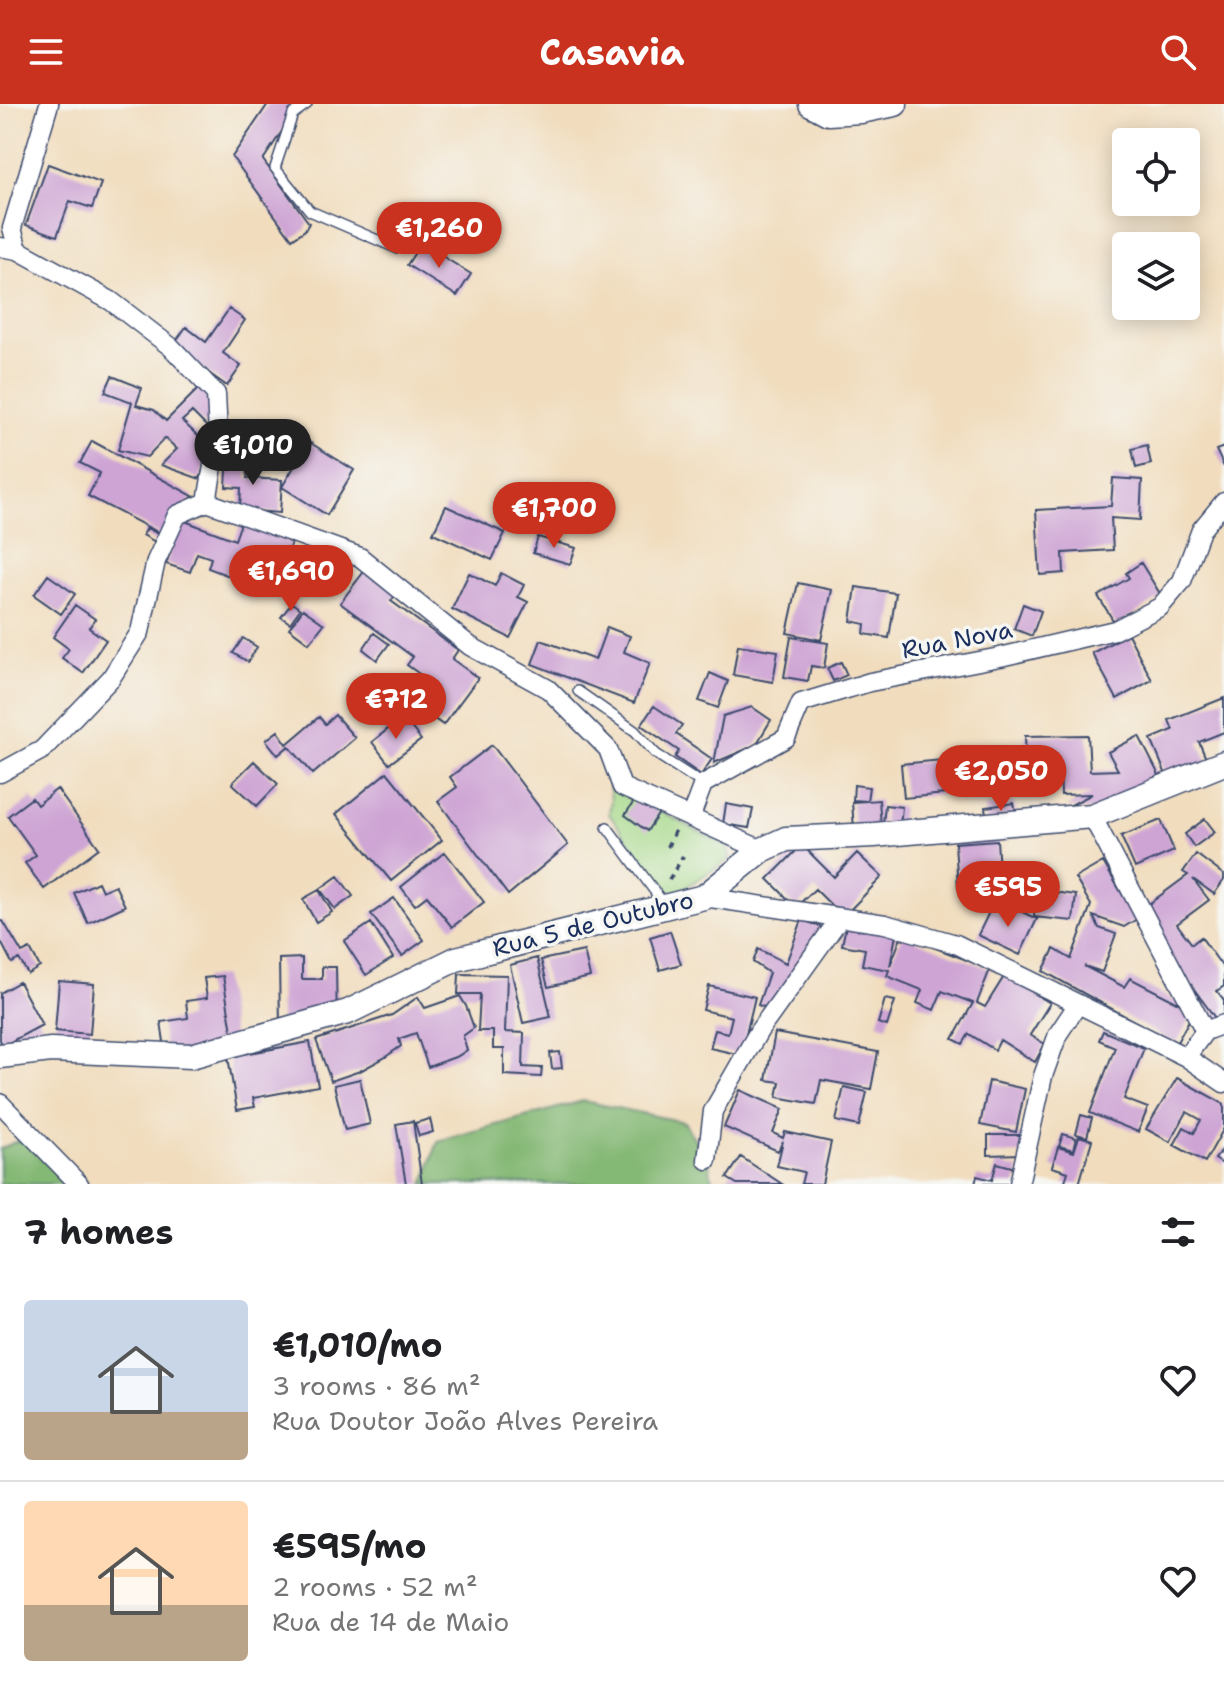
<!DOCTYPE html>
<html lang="en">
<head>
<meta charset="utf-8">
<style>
  :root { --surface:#fff; --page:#f6f6f6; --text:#202124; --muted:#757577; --line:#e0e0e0; --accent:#c8321e }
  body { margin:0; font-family:"Shantell Sans",sans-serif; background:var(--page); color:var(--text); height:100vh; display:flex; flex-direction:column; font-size:30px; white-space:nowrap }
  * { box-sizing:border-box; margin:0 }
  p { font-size:26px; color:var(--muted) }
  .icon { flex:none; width:44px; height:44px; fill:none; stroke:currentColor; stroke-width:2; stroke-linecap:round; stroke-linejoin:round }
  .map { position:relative; height:1080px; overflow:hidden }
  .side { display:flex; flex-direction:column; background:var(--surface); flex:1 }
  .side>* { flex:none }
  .buttons { position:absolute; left:1112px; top:24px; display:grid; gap:16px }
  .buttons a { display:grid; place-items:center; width:88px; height:88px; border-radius:8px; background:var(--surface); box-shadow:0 4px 20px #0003; font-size:40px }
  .price { position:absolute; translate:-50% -68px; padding:0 18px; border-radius:28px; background:var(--accent); color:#fff; font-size:26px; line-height:52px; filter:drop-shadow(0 2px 4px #0008) }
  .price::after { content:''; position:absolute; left:50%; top:48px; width:24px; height:18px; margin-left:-12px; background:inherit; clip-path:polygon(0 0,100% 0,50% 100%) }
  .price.current { background:#222; color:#fff }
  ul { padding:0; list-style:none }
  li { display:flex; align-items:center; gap:24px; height:200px; padding:0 24px }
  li+li { border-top:2px solid var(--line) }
  li span { display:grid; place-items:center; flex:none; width:224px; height:160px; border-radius:8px; color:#555 }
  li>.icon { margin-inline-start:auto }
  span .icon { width:96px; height:96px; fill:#fffc; stroke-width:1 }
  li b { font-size:34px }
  h2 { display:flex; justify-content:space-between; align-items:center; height:96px; padding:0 24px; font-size:34px }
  header { display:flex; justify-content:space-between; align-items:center; height:104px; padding:0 24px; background:var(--accent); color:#fff; font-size:36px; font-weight:700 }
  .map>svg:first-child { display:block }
  .green { fill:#a5d887; stroke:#608472; stroke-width:2 }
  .forest { fill:#84b874; stroke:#507469; stroke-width:2 }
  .building { fill:#cea4d4 }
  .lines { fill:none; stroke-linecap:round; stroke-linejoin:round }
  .service-casing { stroke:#3b496c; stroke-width:12 }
  .minor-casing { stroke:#3b496c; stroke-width:21 }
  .tertiary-casing { stroke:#3b496c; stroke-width:27 }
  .path { stroke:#3b496c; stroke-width:4; stroke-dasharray:6 6; stroke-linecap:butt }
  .service { stroke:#fff; stroke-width:9 }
  .minor { stroke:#fff; stroke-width:18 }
  .tertiary { stroke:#fff; stroke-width:24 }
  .labels { text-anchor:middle; stroke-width:7; stroke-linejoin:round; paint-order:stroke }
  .street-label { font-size:24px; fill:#1b2f5e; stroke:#f6f6f2 }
</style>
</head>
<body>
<header><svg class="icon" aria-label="menu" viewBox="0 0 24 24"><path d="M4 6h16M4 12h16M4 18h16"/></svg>Casavia<svg class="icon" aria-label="search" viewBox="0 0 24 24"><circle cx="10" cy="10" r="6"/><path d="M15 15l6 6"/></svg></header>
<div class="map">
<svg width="1224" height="1080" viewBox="0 0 1224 1080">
  <rect width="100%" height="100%" fill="#f6f6f2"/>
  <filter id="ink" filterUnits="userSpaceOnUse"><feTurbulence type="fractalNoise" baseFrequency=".0125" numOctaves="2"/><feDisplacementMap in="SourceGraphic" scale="16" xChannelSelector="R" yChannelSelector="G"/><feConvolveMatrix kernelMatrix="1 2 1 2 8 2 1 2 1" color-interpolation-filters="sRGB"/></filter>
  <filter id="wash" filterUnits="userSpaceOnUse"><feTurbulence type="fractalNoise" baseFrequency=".006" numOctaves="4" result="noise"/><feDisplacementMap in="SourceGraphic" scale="32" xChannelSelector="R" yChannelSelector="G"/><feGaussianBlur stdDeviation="1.8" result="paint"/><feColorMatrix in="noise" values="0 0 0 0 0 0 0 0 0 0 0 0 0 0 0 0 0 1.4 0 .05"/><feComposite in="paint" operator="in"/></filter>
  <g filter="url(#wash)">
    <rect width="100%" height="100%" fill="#f1ddbe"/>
    <path class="green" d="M608,672L625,689L728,743L730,754L727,757L676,789L665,786L609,710L611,696Z"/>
    <path class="forest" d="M583,997L684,1018L709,1059L713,1080H424L438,1037Z
      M28,1032L88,1080H0V1045Z"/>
    <g id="blocks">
      <path class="building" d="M268,0H300L263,56L309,119L305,126L292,135L232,53Z
        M48,60L101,79L92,104L70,97L57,132L26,121Z
        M421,139L471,170L457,192L407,161Z
        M229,205L245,216L223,249L241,262L227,282L172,243L186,223L206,238Z
        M112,272L142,284L136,301L154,306L166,317L200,283L220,303L217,314L208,324L192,308L182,317L214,347L206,356L200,375L161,361L177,345L165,334L147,353L118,346L132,298L105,288Z
        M92,337L193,392L165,432L88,392L100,369L80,359Z
        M309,338L354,366L327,411L282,383Z
        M1147,341L1151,360L1136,364L1132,345Z
        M1224,343V363L1216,346Z
        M228,351L249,352L247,374L282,376L280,409L240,406L241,384L226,383Z
        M1113,374L1142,376L1140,416L1111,414L1113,446L1063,449L1064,469L1040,471L1036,406L1111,402Z
        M446,402L505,429L492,456L433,429Z
        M182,416L235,436L241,419L292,438L284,460L267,453L256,482L208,464L211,454L197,449L190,468L166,460Z
        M147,424L163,433L159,440L143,431Z
        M538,433L576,444L570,460L533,449Z
        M1141,459L1162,493L1116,521L1098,492L1129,474L1126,469Z
        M366,465L398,488L391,497L458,546L452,555L478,574L443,621L415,601L432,579L407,561L413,553L340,499Z
        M469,469L495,482L501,469L524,481L518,493L528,498L510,534L452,505Z
        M48,471L75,490L61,510L34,491Z
        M798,479L832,486L821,536L787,529Z
        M856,483L896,489L889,534L864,530L865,520L851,517Z
        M292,499L300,505L290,519L281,513Z
        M1023,500L1041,507L1032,532L1014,525Z
        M75,501L95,515L89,524L106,536L83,569L62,554L69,545L53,533Z
        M303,505L324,520L309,539L289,524Z
        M607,523L630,532L624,548L650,559L634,599L532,560L541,536L595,556Z
        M374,529L389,540L377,556L363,545Z
        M1128,530L1152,576L1117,595L1092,549Z
        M791,533L828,539L824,564L811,562L808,577L784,573Z
        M243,534L257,543L248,558L233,549Z
        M738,541L778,547L773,578L733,571Z
        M841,558L847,571L833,577L827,564Z
        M710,569L728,577L718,604L699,597Z
        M1224,594V628L1199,638L1209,662L1169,678L1151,635L1173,626L1169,616Z
        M654,602L682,621L676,630L712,655L701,671L675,653L679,647L641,621Z
        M752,603L771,616L756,641L714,659L723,612Z
        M335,611L355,634L313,670L289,642L278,651L266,636L278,627L287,640L319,613L325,620Z
        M403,613L421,636L389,660L372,638Z
        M1088,631L1090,667L1118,666L1108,648L1139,632L1163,679L1107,709L1067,703L1092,690L1061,691L1060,663L1055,653L1026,654L1025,632Z
        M492,641L568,741L508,791L438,697L457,683L450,673Z
        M942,656L945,690L904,694L901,660Z
        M254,657L278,680L257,702L232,679Z
        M387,668L442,736L391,777L336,710Z
        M854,681L869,683L867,697L879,696L881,722L854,725L852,698L867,697L853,696Z
        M57,685L99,744L44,785L25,759L36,751L8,712L32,694L37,701Z
        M637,693L659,709L647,727L625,711Z
        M1014,699L1017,714L987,718L985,703Z
        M726,700L753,705L749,724L723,720Z
        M885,701L902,703L900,722L883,720Z
        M1205,715L1215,728L1194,743L1185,730Z
        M1161,716L1174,747L1135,764L1121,732Z
        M997,736L1000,781L958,784L955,739Z
        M802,741L834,773L857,749L882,773L843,813L815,785L796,803L768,775Z
        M445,748L484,798L452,823L427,792L415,801L401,783Z
        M1196,750L1224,771V776L1214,790L1193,775L1209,796L1177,820L1192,840L1201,833L1224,865V882L1217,887L1224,896V914L1218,918L1138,808L1188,771L1183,768Z
        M1103,758L1137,815L1124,823L1093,812L1099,824L1116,830L1102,868L1084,862L1124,883L1130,874L1194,907L1176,940L1043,867L1054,845L1071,855L1091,801L1075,774Z
        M1037,768L1047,769L1045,787L1076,791L1073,817L1034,813Z
        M338,772L353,792L335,805L320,785Z
        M98,778L102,787L115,781L125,802L88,819L74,789Z
        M319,786L332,808L316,818L303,795Z
        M394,794L424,836L402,852L371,810Z
        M1007,801L1037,815L1020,851L978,831L991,804L1003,809Z
        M802,816L828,825L774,906L758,901L769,869L753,858L758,845L786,859Z
        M3,817L22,849L30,845L40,863L28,870L19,855L12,859L0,836V818Z
        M371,819L393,854L366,871L344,837Z
        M846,822L896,831L890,862L902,831L990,865L977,899L985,903L1005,871L1050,899L1030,931L1045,940L1035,958L1000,936L995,946L969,930L963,940L953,935L973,899L942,887L934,906L917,899L922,886L887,872L889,866L862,861L865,845L842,841Z
        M670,827L681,860L660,866L650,833Z
        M584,847L590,873L548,883L541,856Z
        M302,854V875H322V863H336L337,922L280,924L279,855Z
        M537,854L551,913L523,919L510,861Z
        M459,870L507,871L505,928L524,929L523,963L542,964L541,973L504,971V945H493V927H478L480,890H458Z
        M223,872L234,940L166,951L161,918L188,914L186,897L207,894L204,874Z
        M59,877L94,880L90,930L55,927Z
        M19,878L42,921L3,942L0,936V889Z
        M709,882L755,893L741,951L710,944L715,926L728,929L732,913L703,906Z
        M460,892L466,902L474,924L463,932L467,946L458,952L428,963L416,929L399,935L401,942L384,954L360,967L331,977L316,936L392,911L418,893L425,904Z
        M885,895L895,897L887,922L878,919Z
        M1103,927L1144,944L1124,995L1148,1004L1138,1028L1090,1009L1115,943L1099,936Z
        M775,929L878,948L871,985L821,976L816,1000L777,993L780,978L766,976Z
        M310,938L318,982L253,994L255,1003L237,1006L228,953Z
        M560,948L562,964L552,965L550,949Z
        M1177,974L1224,1000V1024L1205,1058L1174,1041L1184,1023L1194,1029L1201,1016L1187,1008L1170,1038L1146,1025Z
        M360,975L370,1020L345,1026L334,981Z
        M989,977L1025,985L1016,1028L980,1021Z
        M844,983L867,988L859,1022L836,1017Z
        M740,986L783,1005L773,1029L783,1034L785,1028L831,1038L822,1080H801L804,1068L777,1062L783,1037L778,1047L724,1023Z
        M1081,1011L1092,1014L1087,1033L1076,1030Z
        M430,1015L433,1028L419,1032L415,1019Z
        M413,1017L422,1080H406L396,1020Z
        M1063,1030L1076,1034L1073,1046L1059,1042Z
        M988,1031H1022V1050L988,1051Z
        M1079,1032L1092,1036L1079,1080H1064L1068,1068L1052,1063L1058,1043L1074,1048Z
        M1224,1043V1061L1215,1055Z
        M741,1053L782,1080H737L727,1074Z
        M997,1059L1019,1065L1015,1080H975L977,1072L992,1076Z"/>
    </g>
  </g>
  <g filter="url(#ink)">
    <use href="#blocks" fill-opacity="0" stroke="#3b496c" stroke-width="2"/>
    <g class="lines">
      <g class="service-casing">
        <path id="service" d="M307,0L293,10L275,64L310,107L396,144
          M578,587L635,627L656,650L703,680
          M607,723L664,800"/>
      </g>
      <g class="minor-casing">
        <path id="minor" d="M0,143L18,146L111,197L171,243L216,290L218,332L207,398
          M18,146L12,124L49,0
          M207,398L360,453L470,542L548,585L608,645L622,683L762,746
          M0,669L42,646L111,574L140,528L156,457L177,411L207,398
          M691,712L703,680L786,634L801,599L870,578L1000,553L1115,526L1160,503L1182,477L1201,426L1224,398
          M1092,712L1205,927
          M704,793L885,820L956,840L1186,953L1224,979
          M1186,953L1205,927L1224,920
          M0,999L79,1080
          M707,1056L713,1007L759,927L840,814
          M1019,1080L1043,972L1058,930L1078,900"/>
      </g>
      <g class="tertiary-casing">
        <path id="tertiary" d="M811,0L828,9L861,7L895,0
          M0,952L51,946L191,952L348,908L456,855L704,793L762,746L786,735L874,731L1092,712L1224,659"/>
      </g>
      <path class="path" d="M667,743L675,727
        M669,776L683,752"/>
      <use href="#service" class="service"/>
      <use href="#minor" class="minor"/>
      <use href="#tertiary" class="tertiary"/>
    </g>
  </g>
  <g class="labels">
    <g class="street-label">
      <text transform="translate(957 536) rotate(-11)" y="8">Rua Nova</text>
      <text transform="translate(593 820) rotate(-14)" y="8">Rua 5 de Outubro</text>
    </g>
  </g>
</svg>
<div class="buttons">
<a><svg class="icon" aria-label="locate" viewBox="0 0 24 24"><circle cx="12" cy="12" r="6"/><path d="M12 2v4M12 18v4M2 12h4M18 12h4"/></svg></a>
<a><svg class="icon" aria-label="layers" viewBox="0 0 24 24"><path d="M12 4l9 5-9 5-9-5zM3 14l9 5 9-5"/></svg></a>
</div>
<b class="price" style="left:439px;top:166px">€1,260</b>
<b class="price current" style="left:253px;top:383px">€1,010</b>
<b class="price" style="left:554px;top:446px">€1,700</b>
<b class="price" style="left:291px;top:509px">€1,690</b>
<b class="price" style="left:396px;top:637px">€712</b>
<b class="price" style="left:1001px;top:709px">€2,050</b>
<b class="price" style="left:1008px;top:825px">€595</b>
</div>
<section class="side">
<h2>7 homes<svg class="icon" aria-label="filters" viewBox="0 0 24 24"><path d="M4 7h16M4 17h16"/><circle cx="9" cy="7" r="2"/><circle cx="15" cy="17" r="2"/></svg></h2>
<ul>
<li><span style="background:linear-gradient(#c9d6e8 70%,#b9a48a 0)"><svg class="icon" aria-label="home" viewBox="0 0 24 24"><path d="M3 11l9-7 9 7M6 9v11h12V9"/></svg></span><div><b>€1,010/mo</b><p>3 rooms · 86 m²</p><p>Rua Doutor João Alves Pereira</p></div><svg class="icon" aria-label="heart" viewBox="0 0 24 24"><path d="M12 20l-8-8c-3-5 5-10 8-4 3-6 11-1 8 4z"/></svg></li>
<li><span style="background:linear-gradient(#ffd9b3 65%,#b9a48a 0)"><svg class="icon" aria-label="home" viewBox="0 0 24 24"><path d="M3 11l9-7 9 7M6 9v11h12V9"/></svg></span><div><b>€595/mo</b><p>2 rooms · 52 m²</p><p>Rua de 14 de Maio</p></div><svg class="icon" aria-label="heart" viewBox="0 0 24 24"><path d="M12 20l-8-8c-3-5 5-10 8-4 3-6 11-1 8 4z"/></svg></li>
</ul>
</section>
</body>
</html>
